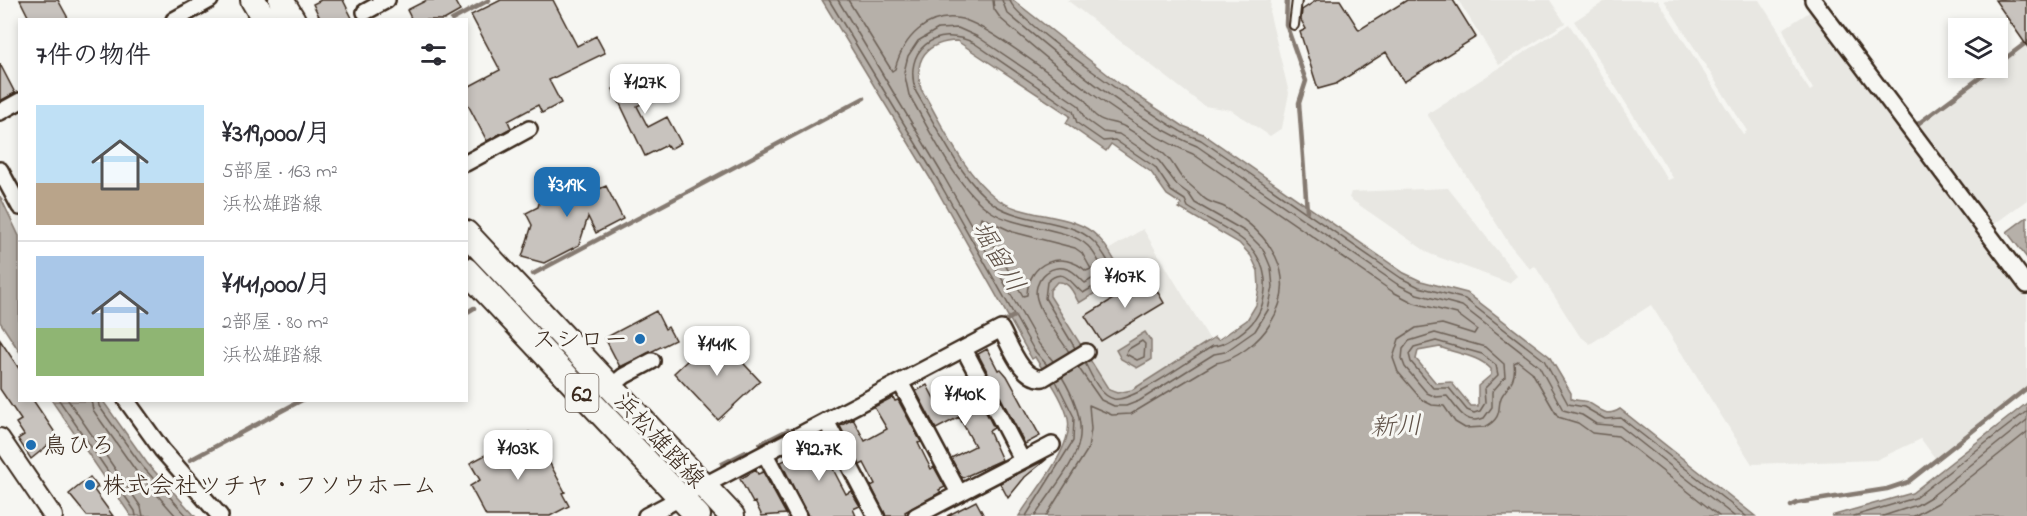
<!DOCTYPE html>
<html lang="ja">
<head>
<meta charset="utf-8">
<style>
  :root { --surface:#fff; --page:#f2f2f3; --text:#2b2b33; --muted:#7c7c81; --line:#e1e1e2; --accent:#1f6fb2 }
  body { margin:0; font-family:"Indie Flower","Klee One",sans-serif; background:var(--page); color:var(--text); height:100vh; display:flex; flex-direction:column; font-size:22px; white-space:nowrap }
  * { box-sizing:border-box; margin:0 }
  p { font-size:20px; color:var(--muted) }
  .icon { flex:none; width:33px; height:33px; fill:none; stroke:currentColor; stroke-width:2; stroke-linecap:round; stroke-linejoin:round }
  .map { position:relative; flex:1; overflow:hidden }
  .drawer { position:absolute; left:18px; top:18px; width:450px; height:384px; display:flex; flex-direction:column; background:var(--surface); border-radius:0px; box-shadow:0 3px 9px #0003 }
  .drawer>* { flex:none }
  .buttons { position:absolute; left:1948px; top:18px; display:grid; gap:12px }
  .buttons a { display:grid; place-items:center; width:60px; height:60px; border-radius:0px; background:var(--surface); box-shadow:0 3px 9px #0003; font-size:30px }
  .price { position:absolute; translate:-50% -51px; padding:0 14px; border-radius:12px; background:#fff; color:#222; font-size:20px; line-height:39px; filter:drop-shadow(0 2px 3px #0008) }
  .price::after { content:''; position:absolute; left:50%; top:36px; width:18px; height:14px; margin-left:-9px; background:inherit; clip-path:polygon(0 0,100% 0,50% 100%) }
  .price.selected { background:var(--accent); color:#fff }
  ul { padding:0; list-style:none }
  li { display:flex; align-items:center; gap:18px; height:150px; padding:0 18px }
  li+li { border-top:2px solid var(--line) }
  li span { display:grid; place-items:center; flex:none; width:168px; height:120px; border-radius:0px; color:#555 }
  li>.icon { margin-inline-start:auto }
  span .icon { width:72px; height:72px; fill:#fffc; stroke-width:1 }
  li b { font-size:26px }
  h2 { display:flex; justify-content:space-between; align-items:center; height:72px; padding:0 18px; font-size:26px }
  .map>svg:first-child { display:block }
  .built { fill:#e8e7e2 }
  .water { fill:#b6b0a9; stroke:#857a71; stroke-width:1.5; fill-rule:evenodd }
  .lines { fill:none; stroke-linecap:round; stroke-linejoin:round }
  .shore { stroke:#6c6056; stroke-width:1.5 }
  .stream { stroke:#857a71; stroke-width:4.5 }
  .building { fill:#c8c3be; stroke:#3b2a1e; stroke-width:1.5 }
  .service-casing { stroke:#3b2a1e; stroke-width:12 }
  .minor-casing { stroke:#3b2a1e; stroke-width:20 }
  .tertiary-casing { stroke:#3b2a1e; stroke-width:22 }
  .primary-casing { stroke:#3b2a1e; stroke-width:28 }
  .service { stroke:#f6f6f2; stroke-width:8 }
  .minor { stroke:#f6f6f2; stroke-width:15 }
  .tertiary { stroke:#f6f6f2; stroke-width:18 }
  .primary { stroke:#f6f6f2; stroke-width:24 }
  .poi-dot { fill:#1f6fb2; stroke:#f6f6f2; stroke-width:2 }
  .labels { text-anchor:middle; stroke-width:6; stroke-linejoin:round; paint-order:stroke }
  .shield { fill:#f6f6f2; stroke:#73675e; stroke-width:1.5 }
  .shield-label { font-size:22px; font-weight:bold; fill:#3b2a1e }
  .poi-label { font-size:24px; fill:#3b2a1e; stroke:#f6f6f2; text-anchor:start }
  .street-label { font-size:24px; fill:#3b2a1e; stroke:#f6f6f2 }
  .water-label { font-size:26px; font-style:italic; fill:#605248; stroke:#f6f6f2 }
</style>
</head>
<body>
<div class="map">
<svg width="2027" height="516" viewBox="0 0 2027 516">
  <rect width="100%" height="100%" fill="#f6f6f2"/>
  <filter id="ink" filterUnits="userSpaceOnUse"><feTurbulence type="fractalNoise" baseFrequency=".0167" numOctaves="2"/><feDisplacementMap in="SourceGraphic" scale="12" xChannelSelector="R" yChannelSelector="G"/><feConvolveMatrix kernelMatrix="1 2 1 2 8 2 1 2 1" color-interpolation-filters="sRGB"/></filter>
  <g filter="url(#ink)">
    <path class="built" d="M1067,0H1271L1270,15L1289,93L1282,128L1270,136L1231,110L1204,106Z
      M1458,0H1550L1565,23L1499,65Z
      M1607,0H1658L1743,134L1747,131L1664,0H1759L1779,31L1794,67L1810,91L1813,89L1798,64L1783,29L1814,9L2027,294V385L1935,458L1921,439L1876,460L1752,464L1651,305L1590,344L1579,335L1535,266L1530,269L1510,245L1427,114L1569,24L1668,180L1673,178L1574,21Z
      M2027,43V200L1993,225L1918,125Z
      M1448,188L1517,276L1509,283L1430,254L1349,198L1351,192Z
      M1143,229L1210,340L1132,390L1117,393L1104,384L1050,296V290L1052,285L1063,281L1068,284L1080,302L1123,276L1108,250Z"/>
    <path class="water" d="M822,0H1013L1121,85L1183,126L1203,134L1404,273L1421,281L1467,293L1549,356L1571,393V399C1576,401 1583,400 1587,402C1600,407 1604,419 1620,409L1755,516H1019C1034,492 1074,447 1068,419C1063,397 1046,376 1035,357L1032,359L933,183ZM957,41L1070,116L1066,123L1106,151L1111,144L1151,172L1167,195L1181,204L1179,208L1239,243L1251,256L1258,271L1259,288L1256,305L1247,320L1218,340L1215,337L1132,390L1117,393L1109,390L1050,296V290L1057,282C1070,281 1073,293 1079,303L1123,276C1116,263 1109,248 1098,237C1073,211 1025,220 996,198C962,172 943,125 921,89C913,58 927,42 957,41ZM1440,347C1457,354 1478,355 1491,369V375L1478,386V406H1471L1451,382L1436,383L1416,359L1418,351Z
      M0,196L19,236V351L0,322Z
      M2027,217V258L2007,232Z
      M1145,332L1151,341V360L1137,368L1121,359L1116,350Z
      M52,401H103L147,463L195,516H131Z
      M2027,403V516H1831L1912,493Z"/>
    <g class="lines">
      <path class="shore" d="M829,0L938,180L1034,350L1047,365
        M838,0L944,177L1039,344L1053,361
        M848,0L892,71L895,69C903,38 927,12 962,19C987,25 1058,80 1083,98C1089,103 1090,112 1096,116C1105,124 1115,121 1125,127C1138,135 1155,145 1166,156C1173,162 1176,171 1182,178C1189,184 1196,190 1202,196C1208,204 1218,203 1226,208C1269,233 1301,275 1270,324C1260,341 1236,360 1216,363L1131,414L1112,415L1089,405L1091,429L1088,449L1046,516
        M993,0L994,9L1001,19C1055,66 1127,127 1193,154L1393,292L1414,303L1457,314L1477,329L1474,334L1442,324L1416,328L1399,339L1393,358L1398,372L1422,400L1432,405L1444,406L1455,422L1465,428L1485,427C1506,416 1495,405 1503,394C1511,383 1516,378 1514,363L1518,361L1532,372L1558,417L1578,423L1592,433L1618,436L1719,516
        M1002,0L1007,13C1062,59 1132,119 1197,146L1397,284L1417,294L1462,306L1539,366L1563,410L1582,415L1596,424L1620,426L1734,516
        M1010,0C1011,17 1156,118 1180,131C1186,135 1194,137 1201,140L1401,278L1419,287L1465,299L1544,360L1568,404L1584,407L1605,419L1621,418L1746,516
        M981,217L1013,232L1075,248L1082,253L1091,269L1086,271C1062,249 1028,262 1027,295L1023,296L980,221Z
        M1435,333L1485,347L1504,364L1505,377L1492,392V407L1484,418C1465,426 1458,409 1447,396L1436,397L1427,393L1405,367L1402,359L1403,349L1409,341Z
        M1142,341L1145,344L1144,357L1137,360L1126,354L1127,350Z
        M1436,341L1482,354L1496,365L1498,375L1484,389L1485,403L1480,411L1474,413L1467,410L1449,388H1433L1411,362L1409,354L1414,347Z
        M1075,348L1045,298L1047,282C1064,265 1071,284 1083,293L1113,275L1114,272C1108,261 1102,249 1093,241C1071,219 1023,223 995,205C961,182 937,126 916,92C902,50 936,24 974,43L1073,111L1077,123L1103,141L1115,140L1155,167L1171,191L1185,200L1188,207C1218,227 1260,237 1265,279C1266,295 1262,311 1252,323C1244,332 1224,346 1213,346C1194,357 1132,403 1114,399C1099,395 1092,376 1085,363
        M1069,352C1059,336 1042,317 1037,299C1032,282 1049,263 1067,269C1075,271 1079,278 1085,283L1102,273L1103,269C1099,262 1095,253 1088,246C1069,227 1017,229 990,211C955,187 931,131 909,95L904,72L908,56L918,41L938,29L958,28L978,37L1078,105L1085,119L1103,132L1119,134L1159,161L1177,185L1189,194L1195,203L1246,232L1263,249L1271,268L1273,287L1268,310L1255,331L1225,352L1214,354L1139,401L1126,406H1114L1101,400L1078,367
        M59,400L135,511L136,516
        M68,400L141,507L143,516
        M91,400L93,410L136,471L176,516
        M98,400L99,406L142,466L187,516
        M1026,516L1073,441L1074,417L1056,381
        M1035,516C1071,461 1101,442 1062,377
        M1854,516L1915,498L2027,411
        M1883,516L1917,505L1932,496L2027,420
        M1914,516L1938,503L2027,432"/>
      <path class="stream" d="M1287,0L1286,24L1306,81L1299,103L1307,211
        M452,20L489,0
        M1998,64L2027,42
        M1915,126L1993,68
        M533,274L864,98
        M466,313L474,308
        M1003,322L1014,316
        M760,444L788,430L790,434L793,432
        M190,460L302,400
        M722,464L746,452
        M1791,506L1797,503L1887,489L1908,482L2027,388"/>
    </g>
    <path class="building" d="M20,0H58L69,20H30Z
      M321,0H343L353,20H321L313,4Z
      M427,0H454L460,11L444,20H412L407,10Z
      M501,0H553L577,46L596,36L605,53L549,80L561,103L542,113L538,105L508,121L511,128L487,141L466,101V88L500,70L471,15Z
      M1317,0H1340L1359,30L1407,0H1453L1476,37L1404,82L1386,52L1336,84L1318,89L1300,32L1306,29L1301,20L1302,10Z
      M1995,0H2027V46Z
      M0,64L15,93L0,101Z
      M643,74L646,78L652,75L659,88L652,92L655,97L637,106L648,127L667,117L681,143L670,149L667,145L645,156L613,89Z
      M547,175L597,190L606,186L623,219L596,233L588,217L579,245L544,263L522,257L532,225L526,213L538,207Z
      M1149,277L1164,303L1101,341L1085,316Z
      M656,311L665,329L668,327L675,340L620,367L605,338Z
      M716,334L760,381L718,420L674,373Z
      M0,340L20,370V400H33L58,437L31,459L18,439L24,435L16,423L21,420L0,389Z
      M987,349L998,370L1001,369L1007,376L1040,436L1025,444L978,354Z
      M927,385L937,404L972,385L994,428L989,431L1002,460L962,478L951,458L975,446L959,417L936,429L916,391Z
      M893,397L895,401L898,400L921,442L918,443L931,469L934,467L945,487L939,490L941,492L905,512L906,516H886L871,486L875,484L864,463L860,465L840,426L853,419L865,441L887,429L874,407Z
      M529,432L535,442L538,441L565,492L562,493L569,506L550,516H486L470,486L480,480L470,463Z
      M823,435L833,454L828,457L835,473L846,494L851,491L860,506L853,509L856,516H808L781,462L803,451L801,446Z
      M1047,459L1025,477L1008,498L1000,483Z
      M756,470L758,474L763,472L786,514L762,516L755,502L753,503L740,479Z
      M90,477L98,487L94,490L113,516H87L69,494Z
      M976,501L984,516H947Z"/>
    <g class="lines">
      <g class="service-casing">
        <path id="service" d="M1294,25L1297,0"/>
      </g>
      <g class="minor-casing">
        <path id="minor" d="M1813,0L2027,285
          M365,12L387,0
          M174,20L210,0
          M0,112L20,101
          M466,163L529,129
          M0,170L20,207
          M964,349L1022,460
          M900,382L959,493
          M611,387L624,376L652,361
          M126,400L162,450L220,516
          M826,421L876,516
          M765,454L798,516
          M646,516L1001,329C1010,345 1022,381 1043,378L1086,352
          M916,516L1052,445"/>
      </g>
      <g class="tertiary-casing">
        <path id="tertiary" d="M0,438L53,516"/>
      </g>
      <g class="primary-casing">
        <path id="primary" d="M253,0L265,20
          M281,0L293,20
          M466,233L732,516
          M466,270L698,516"/>
      </g>
      <use href="#service" class="service"/>
      <use href="#minor" class="minor"/>
      <use href="#tertiary" class="tertiary"/>
      <use href="#primary" class="primary"/>
    </g>
  </g>
  <g class="poi-dot">
    <circle cx="640" cy="339" r="6"/>
    <circle cx="31" cy="445" r="6"/>
    <circle cx="90" cy="485" r="6"/>
  </g>
  <g class="labels">
    <rect class="shield" x="565.5" y="374" width="33" height="38" rx="4.5"/>
    <g class="shield-label">
      <text x="582" y="401">62</text>
    </g>
    <g class="poi-label">
      <text x="628" y="347" text-anchor="end">スシロー</text>
      <text x="43" y="453">鳥ひろ</text>
      <text x="102" y="493">株式会社ツチヤ・フソウホーム</text>
    </g>
    <g class="street-label">
      <text transform="translate(660 440) rotate(47)" y="8">浜松雄踏線</text>
    </g>
    <g class="water-label">
      <text transform="translate(999 256) rotate(59)" y="9">堀留川</text>
      <text transform="translate(1396 425) rotate(-2)" y="9">新川</text>
    </g>
  </g>
</svg>
<div class="buttons">
<a><svg class="icon" aria-label="layers" viewBox="0 0 24 24"><path d="M12 4l9 5-9 5-9-5zM3 14l9 5 9-5"/></svg></a>
</div>
<b class="price" style="left:645px;top:115px">¥127K</b>
<b class="price selected" style="left:567px;top:218px">¥319K</b>
<b class="price" style="left:1125px;top:309px">¥107K</b>
<b class="price" style="left:717px;top:377px">¥141K</b>
<b class="price" style="left:965px;top:427px">¥140K</b>
<b class="price" style="left:518px;top:481px">¥103K</b>
<b class="price" style="left:819px;top:482px">¥92.7K</b>
<section class="drawer">
<h2>7件の物件<svg class="icon" aria-label="filters" viewBox="0 0 24 24"><path d="M4 7h16M4 17h16"/><circle cx="9" cy="7" r="2"/><circle cx="15" cy="17" r="2"/></svg></h2>
<ul>
<li><span style="background:linear-gradient(#bfe0f5 65%,#b9a48a 0)"><svg class="icon" aria-label="home" viewBox="0 0 24 24"><path d="M3 11l9-7 9 7M6 9v11h12V9"/></svg></span><div><b>¥319,000/月</b><p>5部屋 · 163 m²</p><p>浜松雄踏線</p></div></li>
<li><span style="background:linear-gradient(#a9c7e8 60%,#8fb573 0)"><svg class="icon" aria-label="home" viewBox="0 0 24 24"><path d="M3 11l9-7 9 7M6 9v11h12V9"/></svg></span><div><b>¥141,000/月</b><p>2部屋 · 80 m²</p><p>浜松雄踏線</p></div></li>
</ul>
</section>
</div>
</body>
</html>
